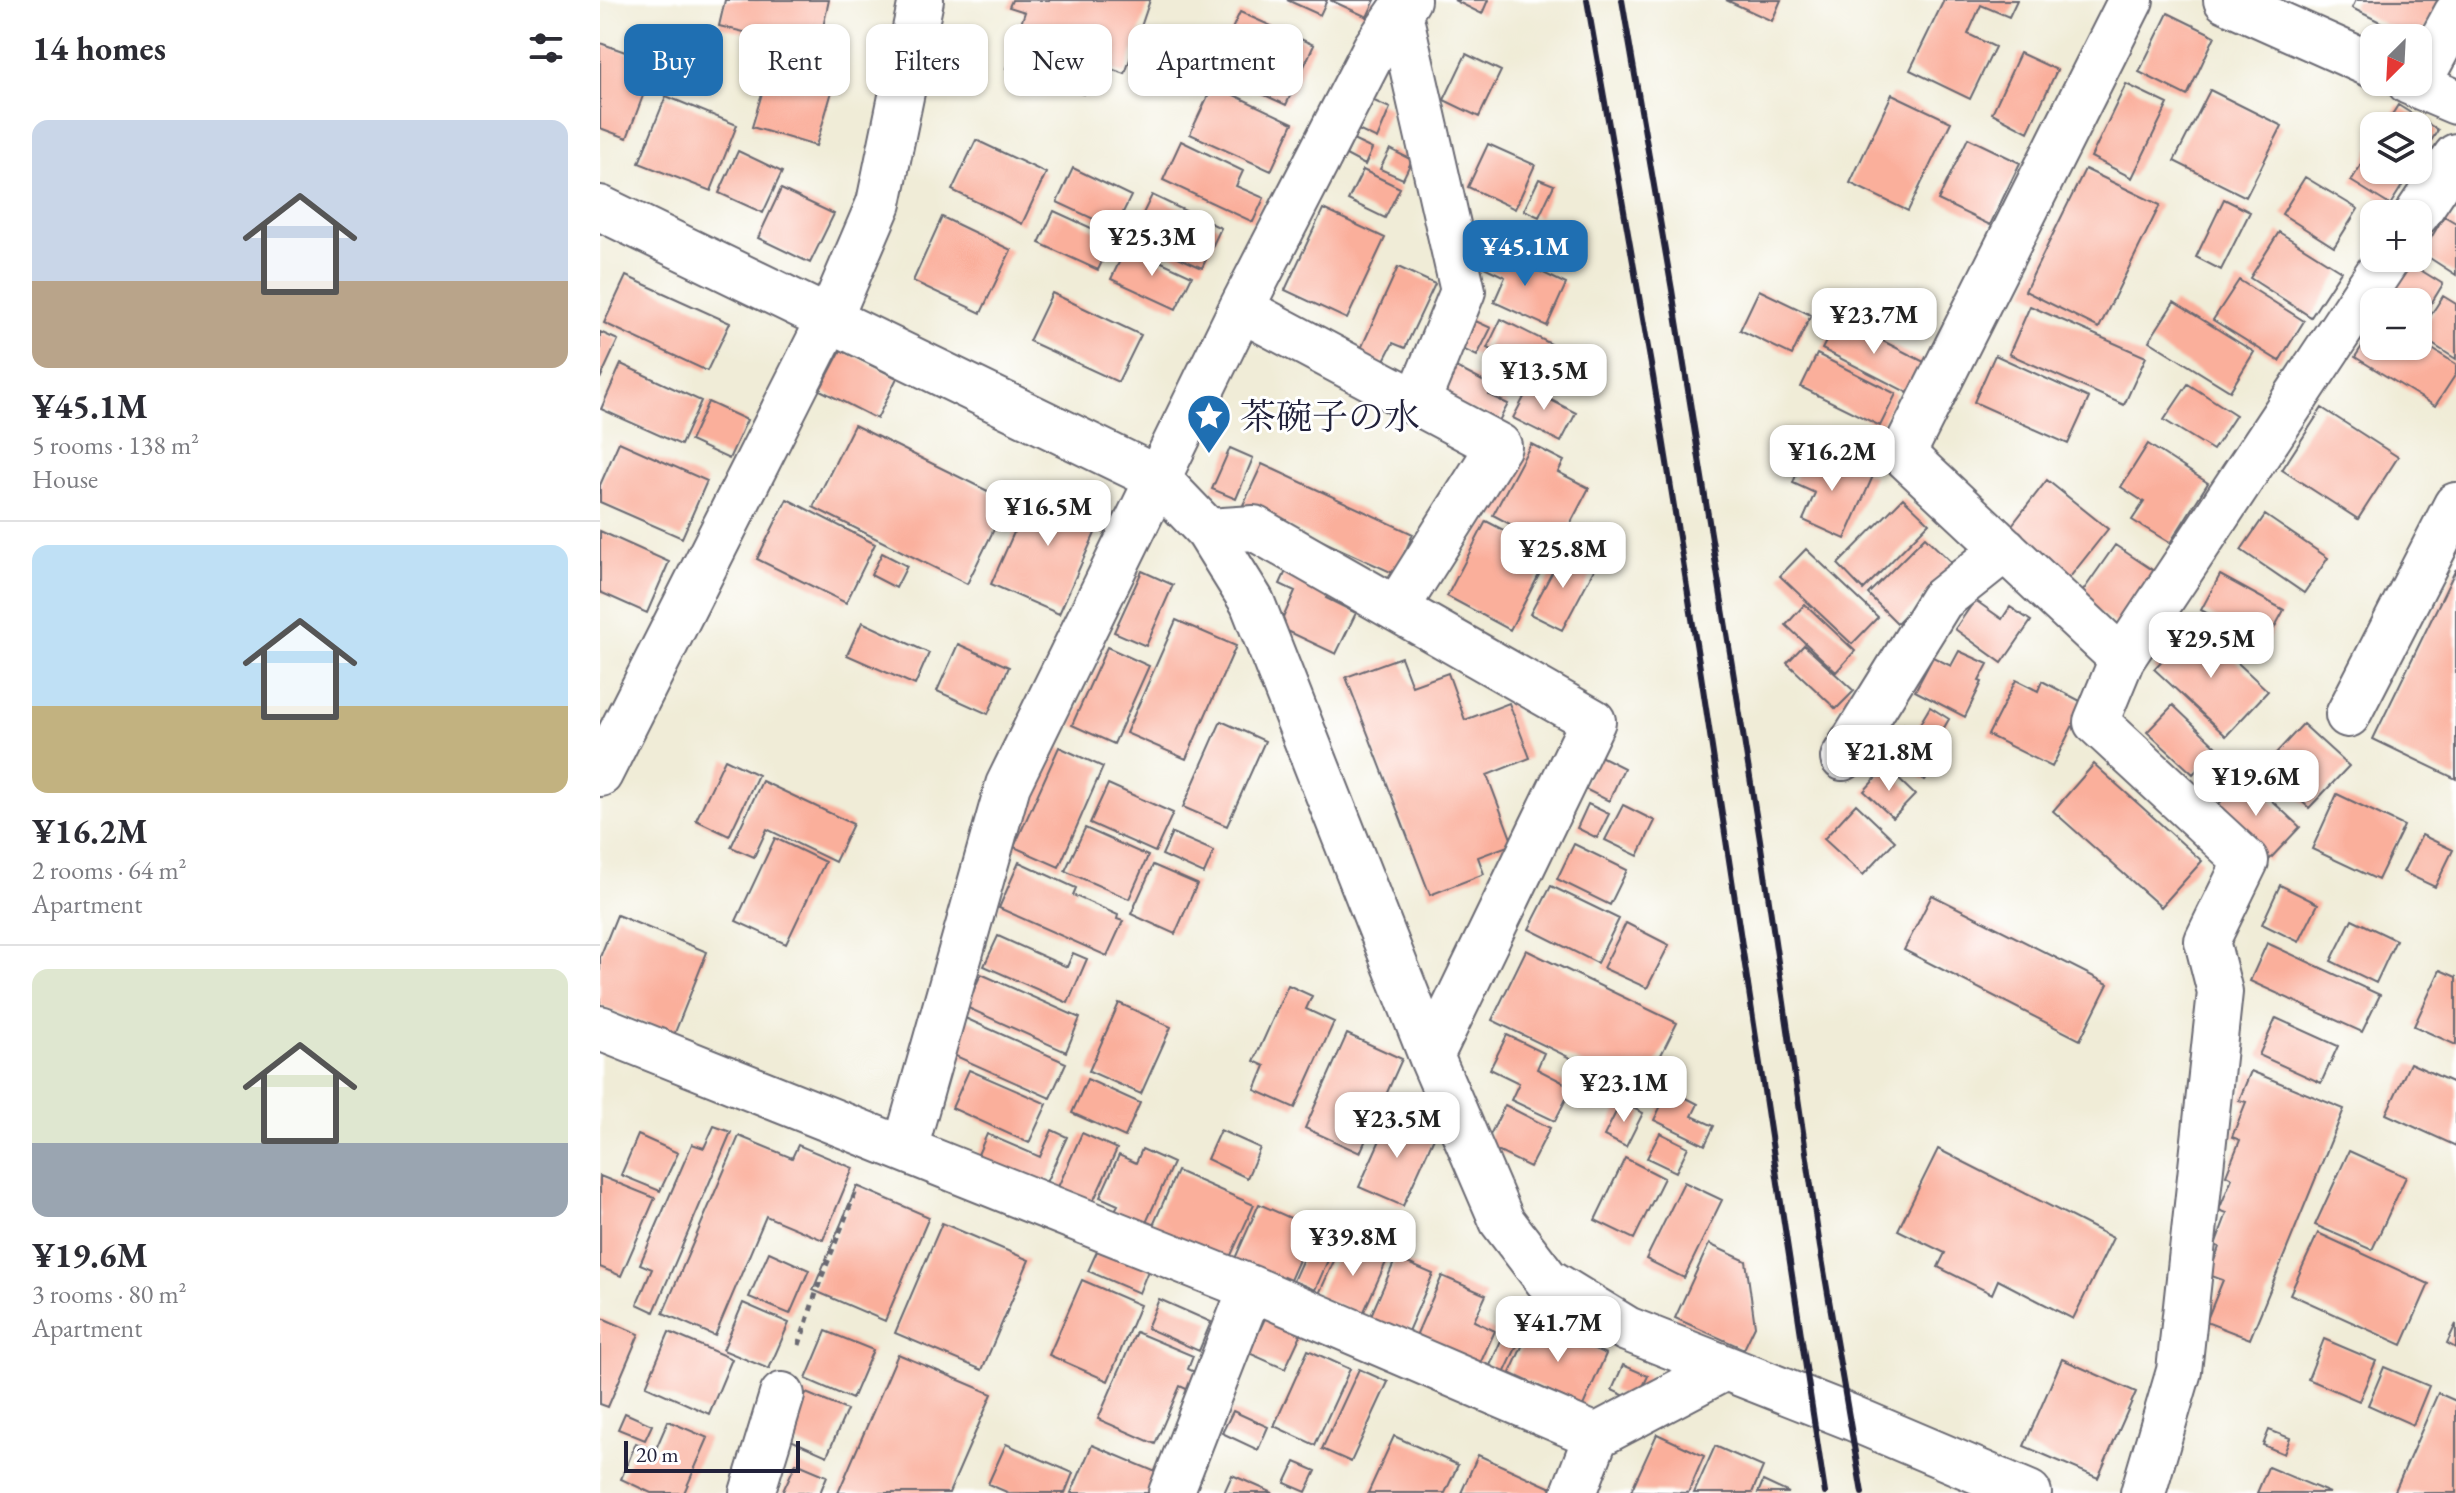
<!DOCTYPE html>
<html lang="en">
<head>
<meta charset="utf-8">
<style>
  :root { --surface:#fff; --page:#f7f7f7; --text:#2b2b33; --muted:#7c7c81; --line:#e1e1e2; --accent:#1f6fb2 }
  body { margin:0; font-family:"EB Garamond","Noto Serif JP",serif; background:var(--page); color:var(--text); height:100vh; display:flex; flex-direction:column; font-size:30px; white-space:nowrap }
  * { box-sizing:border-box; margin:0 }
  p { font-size:26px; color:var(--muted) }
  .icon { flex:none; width:44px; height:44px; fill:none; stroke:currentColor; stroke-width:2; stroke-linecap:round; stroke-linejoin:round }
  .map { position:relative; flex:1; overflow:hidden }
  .panel { display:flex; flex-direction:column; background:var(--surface); width:600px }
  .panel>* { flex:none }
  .hud { position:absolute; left:24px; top:24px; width:760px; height:72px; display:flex; gap:16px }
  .needle { width:52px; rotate:204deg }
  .tools { position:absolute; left:1760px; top:24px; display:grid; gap:16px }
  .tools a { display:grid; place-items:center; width:72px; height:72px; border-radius:16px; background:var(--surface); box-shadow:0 2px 6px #0004; font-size:40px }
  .scale { position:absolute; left:24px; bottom:20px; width:176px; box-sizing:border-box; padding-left:8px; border:4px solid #22223b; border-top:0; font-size:22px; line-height:28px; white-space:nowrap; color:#22223b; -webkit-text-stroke:6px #fff; paint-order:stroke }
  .price { position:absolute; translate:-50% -68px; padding:0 18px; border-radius:16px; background:#fff; color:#222; font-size:26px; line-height:52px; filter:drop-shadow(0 2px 4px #0008) }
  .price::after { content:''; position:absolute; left:50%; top:48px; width:24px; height:18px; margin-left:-12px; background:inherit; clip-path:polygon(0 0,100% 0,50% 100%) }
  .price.current { background:var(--accent); color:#fff }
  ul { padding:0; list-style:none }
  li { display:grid; align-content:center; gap:16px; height:424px; padding:0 32px }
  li+li { border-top:2px solid var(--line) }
  li span { display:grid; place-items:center; height:248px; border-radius:16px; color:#555 }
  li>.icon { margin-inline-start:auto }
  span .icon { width:144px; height:144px; fill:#fffc; stroke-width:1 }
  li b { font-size:34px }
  h2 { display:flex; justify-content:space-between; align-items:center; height:96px; padding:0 32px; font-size:34px }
  .chip { padding:0 28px; border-radius:16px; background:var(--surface); box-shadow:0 2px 6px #0004; font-size:28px; line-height:72px }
  .chip.current { background:var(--accent); color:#fff }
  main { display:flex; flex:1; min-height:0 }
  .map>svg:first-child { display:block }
  .building { fill:#faaf9b }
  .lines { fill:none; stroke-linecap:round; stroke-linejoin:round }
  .minor-casing { stroke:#6a6972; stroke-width:48 }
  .path { stroke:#6a6972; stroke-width:5; stroke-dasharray:6 6; stroke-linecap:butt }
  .minor { stroke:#fff; stroke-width:44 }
  .rail { stroke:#22223b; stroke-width:6 }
  .labels { text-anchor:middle; stroke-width:6; stroke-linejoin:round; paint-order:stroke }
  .poi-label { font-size:36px; fill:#22223b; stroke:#fff; text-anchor:start }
</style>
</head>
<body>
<main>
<section class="panel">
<h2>14 homes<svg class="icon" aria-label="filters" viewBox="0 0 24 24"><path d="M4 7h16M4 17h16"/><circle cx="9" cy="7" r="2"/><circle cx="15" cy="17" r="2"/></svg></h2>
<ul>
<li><span style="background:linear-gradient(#c9d6e8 65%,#b9a48a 0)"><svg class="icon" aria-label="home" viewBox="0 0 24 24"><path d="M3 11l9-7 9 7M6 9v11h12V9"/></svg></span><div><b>¥45.1M</b><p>5 rooms · 138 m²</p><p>House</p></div></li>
<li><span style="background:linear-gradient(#bfe0f5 65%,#c2b280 0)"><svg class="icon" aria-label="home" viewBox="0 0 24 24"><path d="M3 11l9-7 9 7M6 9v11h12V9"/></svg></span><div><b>¥16.2M</b><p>2 rooms · 64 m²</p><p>Apartment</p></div></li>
<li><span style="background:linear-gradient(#dfe7d0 70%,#9aa5b1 0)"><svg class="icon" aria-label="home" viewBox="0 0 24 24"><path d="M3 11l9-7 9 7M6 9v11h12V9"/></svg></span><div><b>¥19.6M</b><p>3 rooms · 80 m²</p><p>Apartment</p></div></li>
</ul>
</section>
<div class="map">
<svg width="1856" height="1493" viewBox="0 0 1856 1493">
  <rect width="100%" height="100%" fill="#fff"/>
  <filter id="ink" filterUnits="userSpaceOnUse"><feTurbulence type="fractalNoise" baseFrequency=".0125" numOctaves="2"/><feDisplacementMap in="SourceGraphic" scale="16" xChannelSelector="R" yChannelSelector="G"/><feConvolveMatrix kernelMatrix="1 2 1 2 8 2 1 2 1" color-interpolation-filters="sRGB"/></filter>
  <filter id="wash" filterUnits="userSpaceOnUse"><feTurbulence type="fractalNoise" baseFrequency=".006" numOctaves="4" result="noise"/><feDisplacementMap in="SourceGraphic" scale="32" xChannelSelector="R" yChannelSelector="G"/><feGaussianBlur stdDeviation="1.8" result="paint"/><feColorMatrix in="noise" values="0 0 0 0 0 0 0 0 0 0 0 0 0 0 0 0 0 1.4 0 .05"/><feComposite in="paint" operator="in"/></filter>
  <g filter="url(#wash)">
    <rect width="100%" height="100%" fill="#f0ecd7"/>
    <g id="blocks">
      <path class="building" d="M125,0H229L218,50L119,26Z
        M412,0H550L525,74L494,63L483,94L406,68L425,12L409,7Z
        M687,0H727L720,15Z
        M730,0H775L767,17Z
        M854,0H888L882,14Z
        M1126,0H1181L1172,21Z
        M1344,0H1417L1409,17L1381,5L1368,34L1395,47L1370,99L1310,70Z
        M1756,0H1844L1818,38H1812L1752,8Z
        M640,12L714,45L686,105L641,84L652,61L623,48Z
        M1568,13L1615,36L1587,96L1539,72Z
        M35,34L60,43L53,63L55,64L27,138L0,128V43L28,53Z
        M174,53L238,71L216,146L152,127Z
        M1420,53L1457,70L1428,132L1392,113Z
        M866,54L901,71L879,117L844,100Z
        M1526,84L1568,104L1532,178L1491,157Z
        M613,85L693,123L671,171L590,134Z
        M1610,90L1682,126L1646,197L1574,161Z
        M1292,94L1351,122L1308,211L1250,183Z
        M66,96L137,125L111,191L39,163Z
        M772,100L790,108L777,139L758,130Z
        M1798,105L1838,130L1818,161V126H1785Z
        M1368,138L1420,163L1390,225L1338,200Z
        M376,140L446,173L422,224L352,190Z
        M753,140L772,149L765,165L746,155Z
        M581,141L643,171L636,186L664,198L653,222L563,180Z
        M888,144L935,165L915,209L868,187Z
        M1774,144V170H1812L1790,205L1751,181Z
        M790,149L812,160L803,179L780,169Z
        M138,151L182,172L163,213L119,193Z
        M473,168L531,196L515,229L457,202Z
        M1485,169L1560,205L1499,328L1425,291Z
        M763,170L800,188L785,218L748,200Z
        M1705,177L1758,209L1734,247L1682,214Z
        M939,179L954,185L939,217L924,210Z
        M181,189L234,214L210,263L158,238Z
        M552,195L621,228L602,268L532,236Z
        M1624,199L1650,212L1621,270L1596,257Z
        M723,209L785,238L747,319L685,290Z
        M454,211L513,238L498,270L439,243Z
        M1844,216L1856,223V275L1822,253Z
        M342,217L411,250L381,313L313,281Z
        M1679,232L1741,271L1711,317L1650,278Z
        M527,246L592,276L576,309L511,279Z
        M892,248L966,284L947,326L894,302L905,277L884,267Z
        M1809,263L1843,284L1818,325V302H1785Z
        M798,267L835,284L805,348L793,343L782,364L759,353Z
        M26,276L130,323L107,371L4,323Z
        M1639,280L1704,321L1679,361L1613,320Z
        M1159,290L1211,315L1192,355L1140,330Z
        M452,293L541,335L518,382L429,341Z
        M1843,296L1856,304V359L1818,335Z
        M1574,302L1654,352L1630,391L1549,341Z
        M1430,306L1546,357L1524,405L1409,354Z
        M869,318L891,328L877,356L854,345Z
        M1238,318L1326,363L1310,394L1222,349Z
        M901,319L951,344L936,373L887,348Z
        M1774,328V346H1818V340L1856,364V374L1835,406L1755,357Z
        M0,332L18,340L0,379Z
        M241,350L297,378L277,419L220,390Z
        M1217,354L1296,394L1280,426L1201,387Z
        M1395,355L1489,398L1468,444L1374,402Z
        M21,364L101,401L81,445L1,409Z
        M850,364L894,387L889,395L908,404L899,421L881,412L832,400Z
        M933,380L954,390L949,399L976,413L961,442L913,418Z
        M1588,384L1636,415L1613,450L1564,420Z
        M108,402L147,420L129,459L90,441Z
        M1722,408L1798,457L1758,519L1682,470Z
        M254,425L408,501L367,584L213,507Z
        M19,442L107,481L82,538L0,502V485Z
        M931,444L964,461L958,472L989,488L957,549L893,515Z
        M1548,444L1608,483L1570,543L1532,520L1544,502L1521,487Z
        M630,448L653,458L636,499L612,489Z
        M1205,452L1228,462L1231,457L1273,476L1245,539L1203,520L1215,493L1193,483Z
        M662,464L813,534L795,574L643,505Z
        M1447,480L1508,529L1466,582L1405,534Z
        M436,483L504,513L459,614L391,584Z
        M1303,498L1329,523L1263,590L1238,564Z
        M187,499L275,544L246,603L157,559Z
        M1665,515L1728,558L1704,593L1641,550Z
        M886,521L950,554L910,630L847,596Z
        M0,531L69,562L47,613L0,592Z
        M1325,537L1354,565L1297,623L1268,594Z
        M1515,545L1557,573L1521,627L1478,598Z
        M1206,549L1278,617L1252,644L1180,576Z
        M964,550L996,566L962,630L930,614Z
        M282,553L307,566L296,588L271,575Z
        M691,560L734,581L726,598L756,613L736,654L679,627L695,591L680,584Z
        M1856,569V779L1773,739Z
        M542,571L573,585L546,646L514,632Z
        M1620,575L1684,610L1665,645L1601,610Z
        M1375,600L1402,619L1410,607L1431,621L1402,663L1355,629Z
        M1205,604L1255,651L1236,672L1186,625Z
        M576,620L636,646L586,759L526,733Z
        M262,622L329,653L315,685L247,655Z
        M1596,624L1668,691L1626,736L1554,669Z
        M358,644L409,667L388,714L337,691Z
        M1204,645L1254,691L1236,709L1187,663Z
        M507,647L549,666L514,744L472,725Z
        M1359,651L1388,664L1379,681L1382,682L1365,717L1315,691L1333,657L1351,666Z
        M801,657L812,686L848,673L865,720L909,703L930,758L887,775L913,844L878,857L884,874L830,895L746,677Z
        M1416,680L1438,691L1442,681L1484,703L1452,767L1388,735Z
        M1573,705L1618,748L1593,774L1547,732Z
        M1330,707L1349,719L1334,745L1345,752L1325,780L1284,752L1304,724L1315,732Z
        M621,721L665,741L627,826L583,807Z
        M1703,724L1749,766L1709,808L1664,766Z
        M459,747L503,767L459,867L414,847Z
        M998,755L1024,768L1009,801L983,788Z
        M125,759L158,775L129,836L96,820Z
        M1494,764L1602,861L1561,907L1453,811Z
        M1286,767L1315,795L1293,818L1264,791Z
        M1645,776L1700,827L1668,861L1613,810Z
        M162,781L253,824L235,862L167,829L154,857L131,847Z
        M508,784L573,813L555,852L490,823Z
        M1737,794L1804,826L1778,880L1712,849Z
        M988,804L1009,814L997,838L977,828Z
        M1256,804L1295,841L1263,875L1224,839Z
        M1023,805L1055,821L1038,856L1005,840Z
        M485,828L548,856L529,899L465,871Z
        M572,833L614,851L604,874L562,855Z
        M1822,835L1853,850L1835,887L1803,872Z
        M175,838L225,862L186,944L136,921Z
        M974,844L1027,870L1010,905L957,879Z
        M419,862L476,888L473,895L518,915L517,919L523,921L507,956L399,908Z
        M553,865L597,884L575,934L531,914Z
        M1680,885L1718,904L1699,942L1662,924Z
        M951,886L1019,919L997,963L929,929Z
        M1332,895L1508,984L1480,1040L1304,950Z
        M17,915L107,952L74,1035L0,1005V957Z
        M1752,919L1796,940L1776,983L1731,961Z
        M1026,923L1069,945L1047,988L1003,968Z
        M398,936L467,967L473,953L487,959L468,1003L384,966Z
        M1667,943L1780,995L1762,1032L1650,981Z
        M926,950L1077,1023L1042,1093L892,1020Z
        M1840,970L1856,977V1045L1814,1026Z
        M381,974L480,1018L466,1052L366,1007Z
        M688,985L712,996L706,1009L734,1022L695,1108L655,1090L665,1066L654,1061Z
        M519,1003L571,1027L541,1094L489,1071Z
        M365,1018L466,1063L450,1098L349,1053Z
        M1676,1018L1738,1046L1721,1083L1659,1055Z
        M747,1034L802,1059L760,1153L705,1128Z
        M907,1035L944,1053L937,1069L972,1087L955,1121L911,1100L919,1083L890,1069Z
        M1810,1063L1856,1084V1146L1786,1114Z
        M369,1070L447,1104L429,1143L352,1108Z
        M1651,1071L1744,1109L1650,1339L1606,1322L1623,1280L1609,1275L1619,1247L1615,1245L1627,1213L1619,1210L1632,1178L1626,1175L1640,1140L1632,1137L1646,1102L1639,1100Z
        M487,1079L540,1103L525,1137L472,1113Z
        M1069,1089L1098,1104L1092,1116L1114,1126L1105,1145L1054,1120Z
        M1021,1102L1043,1113L1026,1147L1004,1136Z
        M905,1105L950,1128L930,1167L885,1145Z
        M792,1113L836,1133L803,1206L759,1187Z
        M114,1126L131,1132L54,1312L37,1304L52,1269L40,1264L92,1144L104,1148Z
        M452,1130L467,1137L443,1189L376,1159L387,1134L440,1157Z
        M620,1130L660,1148L647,1178L607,1159Z
        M482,1133L517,1149L493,1202L458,1187Z
        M1060,1133L1088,1147L1076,1172L1047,1158Z
        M38,1135L78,1153L60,1191L21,1175Z
        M139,1136L192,1158L198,1145L253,1168L223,1240L166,1216L115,1336L63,1313Z
        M542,1149L573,1163L545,1225L514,1212L518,1205L500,1197L519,1155L536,1163Z
        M1338,1149L1513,1238L1473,1319L1398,1280L1392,1294L1338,1267L1345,1253L1298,1230Z
        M1749,1151L1806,1177L1772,1250L1715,1225Z
        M1025,1158L1064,1178L1034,1239L995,1220Z
        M577,1171L654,1205L627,1264L551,1230Z
        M0,1176L55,1198L21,1276L0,1267Z
        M1084,1182L1122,1200L1084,1278L1046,1259Z
        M257,1186L329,1217L285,1321L213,1290Z
        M659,1204L713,1228L687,1287L633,1263Z
        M342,1223L429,1260L382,1370L295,1333Z
        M715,1232L736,1242L715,1290L693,1281Z
        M1718,1233L1829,1284L1802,1345L1690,1294Z
        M743,1241L787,1260L762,1316L718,1296Z
        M1109,1244L1146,1261L1155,1326L1144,1349L1075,1318Z
        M499,1247L549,1268L539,1293L488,1271Z
        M169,1252L209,1270L190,1314L149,1297Z
        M796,1258L833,1274L806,1336L769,1320Z
        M842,1276L886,1295L874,1321L895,1331L879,1366L815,1338Z
        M482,1280L540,1305L508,1381L449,1355Z
        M559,1299L611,1322L599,1351L547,1328Z
        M143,1303L189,1323L169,1369L123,1350Z
        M668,1312L704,1328L685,1369L649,1353Z
        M913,1313L929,1320L903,1376L888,1370Z
        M0,1317L39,1334L8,1407L0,1404Z
        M933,1322L1006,1354L983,1406L910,1373Z
        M1856,1324V1348L1847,1343Z
        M226,1331L273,1350L252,1399L206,1379Z
        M69,1332L132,1359L109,1414L46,1386Z
        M536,1332L593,1356L588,1369L599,1374L593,1392L580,1386L555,1444L498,1419Z
        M1724,1339L1776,1361L1759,1401L1708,1379Z
        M708,1350L750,1369L715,1445L674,1426Z
        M298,1354L392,1394L349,1493H238Z
        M1462,1359L1536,1392L1498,1478L1424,1446Z
        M1023,1365L1048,1376L1036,1401L1012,1390Z
        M1784,1367L1829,1386L1813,1425L1768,1405Z
        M759,1369L788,1382L751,1462L722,1449Z
        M206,1393L247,1410L227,1456L186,1438Z
        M1838,1393L1856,1401V1493H1794Z
        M633,1411L668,1427L658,1450L622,1433Z
        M25,1413L52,1425L45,1440L18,1429Z
        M68,1421L108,1438L84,1493H51L21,1479L36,1443L55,1451Z
        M1669,1430L1690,1438L1684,1454L1663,1445Z
        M1057,1434L1104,1456L1088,1493L1031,1491Z
        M794,1436L858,1465L845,1493H768Z
        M406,1444L473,1473L465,1493H409L388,1484Z
        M492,1445L563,1475L556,1493H471Z
        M1115,1446L1163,1467L1152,1493H1094Z
        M878,1455L949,1487L963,1493H861Z
        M695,1462L716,1471L706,1492L685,1483Z
        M196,1463L227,1476L220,1493H182Z
        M1668,1467L1730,1493H1657Z
        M632,1475L673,1493H624Z
        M1163,1481L1189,1493H1158Z"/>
    </g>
  </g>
  <g filter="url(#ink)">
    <use href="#blocks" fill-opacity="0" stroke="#6a6972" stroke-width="2"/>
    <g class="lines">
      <g class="minor-casing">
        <path id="minor" d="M1531,0L1303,454L1522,659L1788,258
          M1626,0L1774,66
          M800,14L863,291L817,403
          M1809,82L1856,102
          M1817,86L1856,14
          M0,208L557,478L608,531L652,602L831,1056L902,1221L947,1280L1027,1329L1250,1417L1429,1493
          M1817,214L1856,156
          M641,309L899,446L796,609
          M608,531L654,528L993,721L831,1056
          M1522,659L1496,722L1646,861L1607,941L1620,992L1579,1371L1543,1493
          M1748,715L1856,505
          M1243,758L1341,600L1405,549
          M0,774L229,320L279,203L321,0
          M0,1028L651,1288L996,1436L1123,1369
          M305,1149L408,785L641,309L775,48L808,0
          M152,1493L182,1395
          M571,1493L651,1288
          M974,1493L996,1436"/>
      </g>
      <path class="path" d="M199,1345L220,1281L258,1186"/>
      <use href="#minor" class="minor"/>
      <path class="rail" d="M987,0L1053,376L1099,662L1225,1493
        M1022,0L1072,290L1160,840L1220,1247L1262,1493"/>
    </g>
  </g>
  <defs>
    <g id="sight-pin" transform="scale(2.3)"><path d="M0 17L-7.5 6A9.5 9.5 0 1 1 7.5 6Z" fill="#1f6fb2" stroke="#fff"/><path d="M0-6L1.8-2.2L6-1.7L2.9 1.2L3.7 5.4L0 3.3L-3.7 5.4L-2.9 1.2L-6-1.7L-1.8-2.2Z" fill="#fff"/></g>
  </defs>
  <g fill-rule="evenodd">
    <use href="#sight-pin" x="609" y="416"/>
  </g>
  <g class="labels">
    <g class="poi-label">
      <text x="640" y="429">茶碗子の水</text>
    </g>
  </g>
</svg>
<div class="tools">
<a><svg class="needle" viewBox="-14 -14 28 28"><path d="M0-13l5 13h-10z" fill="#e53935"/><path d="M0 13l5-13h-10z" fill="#7c7c81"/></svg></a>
<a><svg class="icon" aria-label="layers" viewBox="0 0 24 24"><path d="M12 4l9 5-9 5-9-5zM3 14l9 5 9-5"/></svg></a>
<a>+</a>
<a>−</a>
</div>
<div class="scale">20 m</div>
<b class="price" style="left:552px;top:278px">¥25.3M</b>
<b class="price current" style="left:925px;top:288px">¥45.1M</b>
<b class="price" style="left:1274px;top:356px">¥23.7M</b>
<b class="price" style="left:944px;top:412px">¥13.5M</b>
<b class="price" style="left:1232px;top:493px">¥16.2M</b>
<b class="price" style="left:448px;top:548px">¥16.5M</b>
<b class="price" style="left:963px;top:590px">¥25.8M</b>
<b class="price" style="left:1611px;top:680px">¥29.5M</b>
<b class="price" style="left:1289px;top:793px">¥21.8M</b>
<b class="price" style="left:1656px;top:818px">¥19.6M</b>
<b class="price" style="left:1024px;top:1124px">¥23.1M</b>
<b class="price" style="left:797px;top:1160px">¥23.5M</b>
<b class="price" style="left:753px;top:1278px">¥39.8M</b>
<b class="price" style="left:958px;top:1364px">¥41.7M</b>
<div class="hud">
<a class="chip current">Buy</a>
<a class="chip">Rent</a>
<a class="chip">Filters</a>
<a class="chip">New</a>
<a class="chip">Apartment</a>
</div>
</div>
</main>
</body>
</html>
